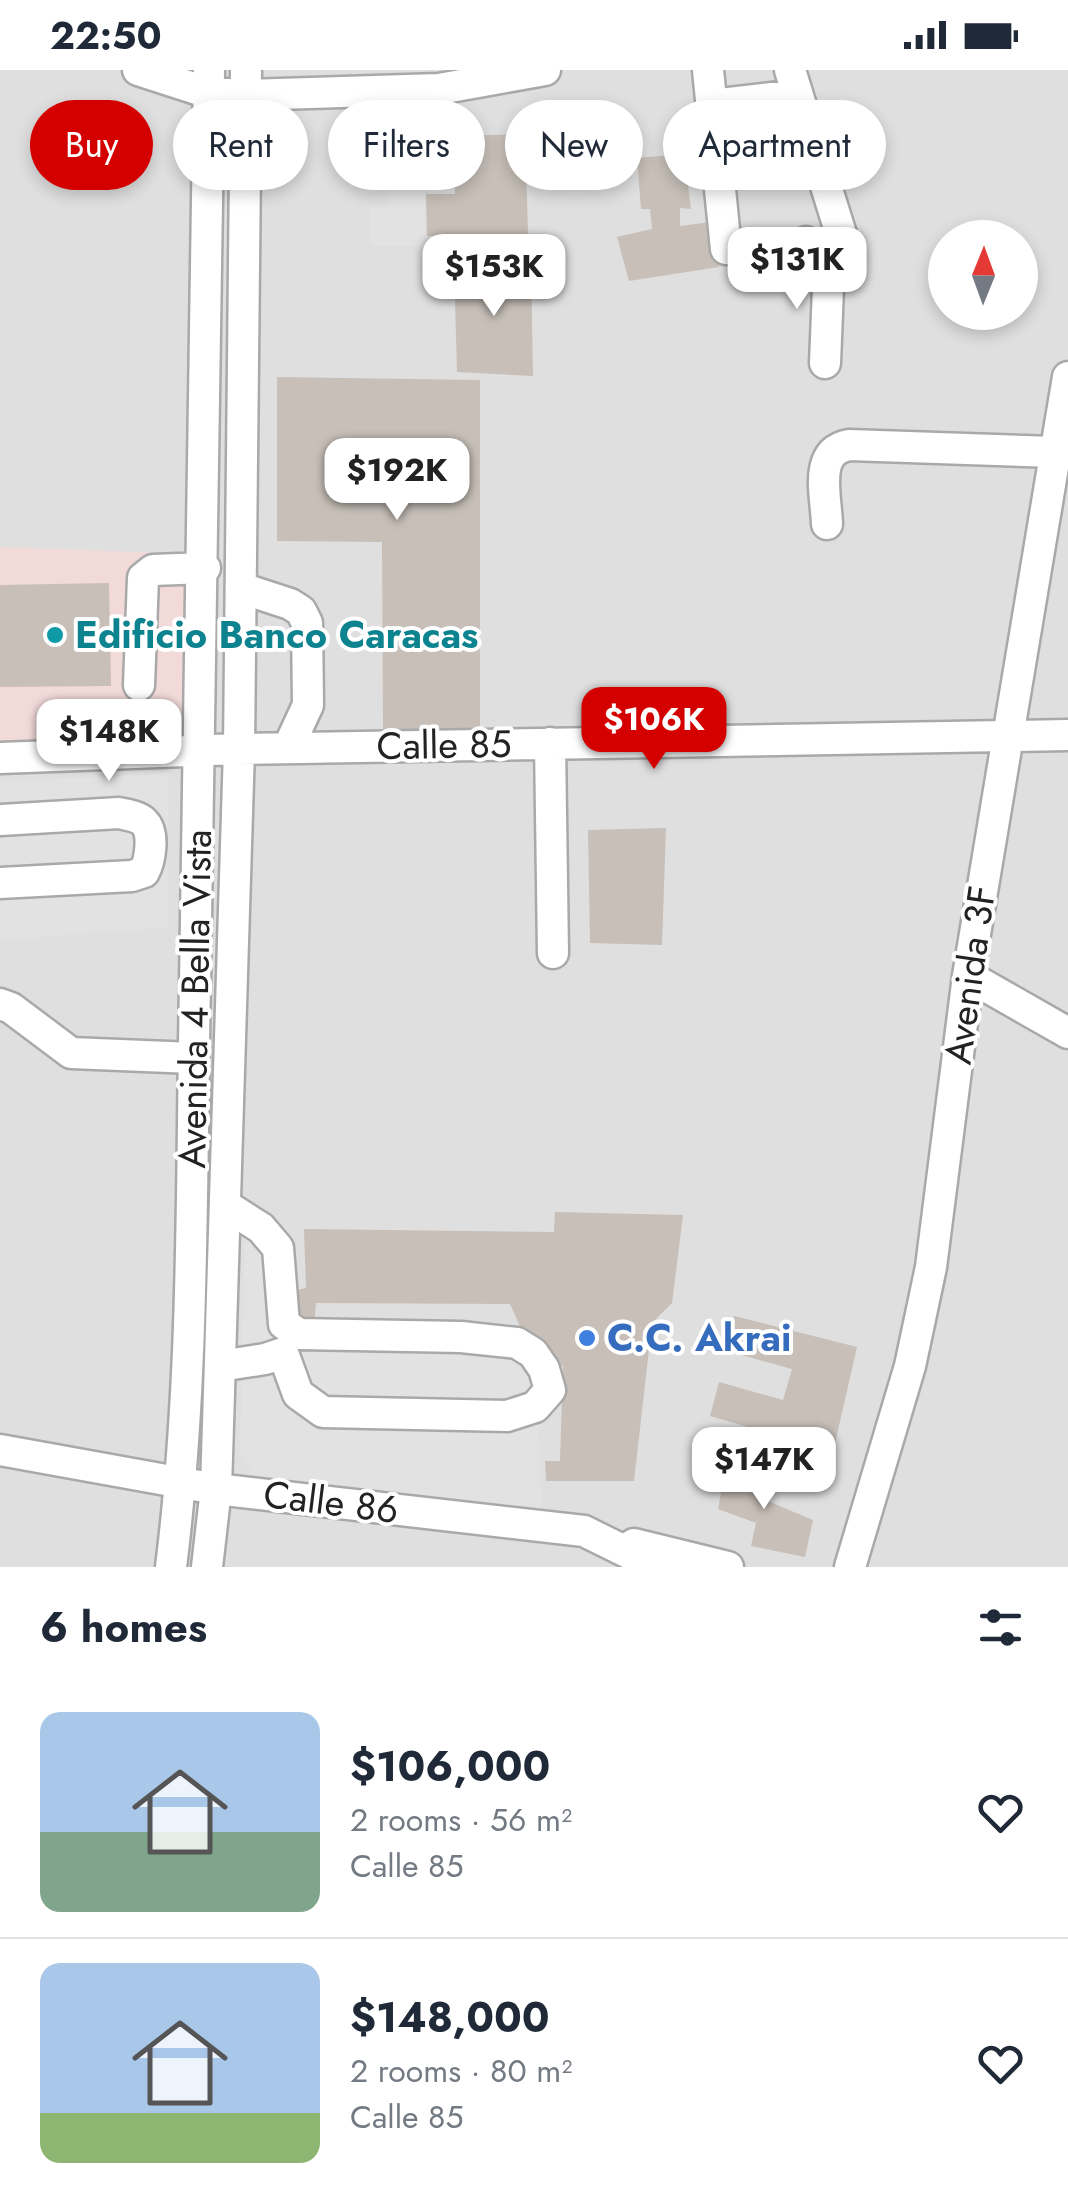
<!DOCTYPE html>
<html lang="en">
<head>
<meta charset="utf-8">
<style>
  :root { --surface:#fff; --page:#f2f2f3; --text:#1f2937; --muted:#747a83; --line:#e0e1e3; --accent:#d40000 }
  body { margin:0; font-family:Jost,sans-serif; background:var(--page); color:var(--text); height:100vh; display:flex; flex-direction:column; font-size:38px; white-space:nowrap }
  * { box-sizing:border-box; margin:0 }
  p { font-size:32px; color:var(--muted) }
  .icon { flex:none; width:55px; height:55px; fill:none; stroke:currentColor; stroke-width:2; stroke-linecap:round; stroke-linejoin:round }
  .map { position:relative; height:1497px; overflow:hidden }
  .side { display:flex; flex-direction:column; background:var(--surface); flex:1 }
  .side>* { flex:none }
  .guide { position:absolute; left:30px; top:30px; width:1010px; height:90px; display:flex; gap:20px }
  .needle { width:65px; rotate:1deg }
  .buttons { position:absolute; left:928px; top:150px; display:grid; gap:20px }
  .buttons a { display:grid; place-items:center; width:110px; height:110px; border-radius:50%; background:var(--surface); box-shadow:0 5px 15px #0003; font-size:50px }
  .price { position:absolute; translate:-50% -85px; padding:0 22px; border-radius:20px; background:#fff; color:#222; font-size:32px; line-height:65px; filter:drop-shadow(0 2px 5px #0008) }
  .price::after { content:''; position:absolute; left:50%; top:60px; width:30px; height:22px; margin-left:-15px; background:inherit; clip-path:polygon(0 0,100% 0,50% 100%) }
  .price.on { background:var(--accent); color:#fff }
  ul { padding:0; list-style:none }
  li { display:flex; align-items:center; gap:30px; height:250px; padding:0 40px }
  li+li { border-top:2px solid var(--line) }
  li span { display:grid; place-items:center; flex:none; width:280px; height:200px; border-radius:20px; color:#555 }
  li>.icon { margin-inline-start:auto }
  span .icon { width:120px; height:120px; fill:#fffc; stroke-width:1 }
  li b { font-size:42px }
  h2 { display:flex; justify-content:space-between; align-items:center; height:120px; padding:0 40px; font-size:42px }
  .chip { padding:0 35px; border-radius:45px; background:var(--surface); box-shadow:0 5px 15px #0003; font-size:35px; line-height:90px }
  .chip.on { background:var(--accent); color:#fff }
  .status { display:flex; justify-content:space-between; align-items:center; height:70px; padding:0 50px; background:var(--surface); direction:ltr }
  .status svg { height:28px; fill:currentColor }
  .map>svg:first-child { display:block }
  .residential { fill:#e0dfdf; fill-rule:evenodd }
  .commercial { fill:#f2dad9 }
  .parking { fill:#e2e2e2 }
  .building { fill:#c7bfb8 }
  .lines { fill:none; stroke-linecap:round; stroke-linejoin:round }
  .minor-casing { stroke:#a9a9a9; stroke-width:35 }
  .minor { stroke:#fff; stroke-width:30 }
  .culture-dot { fill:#0f9aa8; stroke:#fff; stroke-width:4 }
  .shop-dot { fill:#3f7fe0; stroke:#fff; stroke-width:4 }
  .labels { text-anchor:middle; stroke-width:8; stroke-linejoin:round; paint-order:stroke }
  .culture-label { font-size:38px; font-weight:bold; fill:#0d838f; stroke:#fff; text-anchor:start }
  .street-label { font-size:38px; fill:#222; stroke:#fff }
  .shop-label { font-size:38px; font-weight:bold; fill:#366cbe; stroke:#fff; text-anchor:start }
</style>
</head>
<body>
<div class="status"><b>22:50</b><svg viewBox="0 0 49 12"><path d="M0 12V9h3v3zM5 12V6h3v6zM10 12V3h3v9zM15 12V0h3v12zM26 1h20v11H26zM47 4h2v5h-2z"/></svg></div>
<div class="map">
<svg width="1068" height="1497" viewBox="0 0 1068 1497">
  <rect width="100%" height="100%" fill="#f2efe9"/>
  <path class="residential" d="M0,0H1068V1497H0ZM945,168H1020V242H945Z"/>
  <path class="commercial" d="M0,477L189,484L186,667L0,671Z"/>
  <path class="parking" d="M388,56H453V122H425V176H371L370,136H388Z
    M168,703V857L0,870V712Z
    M283,1164L290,1271L517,1278L537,1319L542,1444L257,1409L240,1382L245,1165Z"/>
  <path class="building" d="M525,64L528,164L427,166L426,124H455L453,66Z
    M360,80H382V117L361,118Z
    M684,84L691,139L680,138V156L711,152L719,197L629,211L617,167L652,159L650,139H641L637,88Z
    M454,193L531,195L533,306L457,302Z
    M277,307L480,310V661L383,662L382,472L277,471Z
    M109,513L111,616L0,617V515Z
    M666,758L662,875L590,873L588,760Z
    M555,1142L683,1145L672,1233L652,1253L634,1411H546L545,1391H560L563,1296L530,1279L510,1234L316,1233L314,1257L297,1253L292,1221L306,1218L304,1159L554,1162Z
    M734,1246L857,1277L833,1382L710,1346L719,1312L783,1330L792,1299L727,1281Z
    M726,1396L769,1402L770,1432L813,1450L805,1487L751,1476L756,1453L718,1439Z"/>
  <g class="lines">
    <g class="minor-casing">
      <path id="minor" d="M138,0L209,23L246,25L439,19L545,0
        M708,0L726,179
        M790,0L845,177L844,184L829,193L820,191L806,172
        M712,35L797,25
        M825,293L829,193
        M827,454C826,424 813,382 849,375L1055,382
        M241,518L290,534L301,541L307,553L308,635L288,678
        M139,615L143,508L153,500L205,498
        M550,673L553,883
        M0,688L239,679L1068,665
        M0,750L119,743C127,745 138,746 144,752C155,763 150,791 144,802L132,806L0,813
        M968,906L1068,963
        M0,934L11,938L71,983L193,988
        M220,1296L265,1289L283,1283L298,1324L323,1342L507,1346L535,1337L550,1320L544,1299L533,1283L517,1273L461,1267L299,1264L284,1254L278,1178L261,1158L225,1135
        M0,1380L216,1419L584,1461L657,1497
        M634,1474L728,1497
        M171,1497C195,1305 191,1109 195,915C201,610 207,305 209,0
        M207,1497L216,1419L239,679L246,0
        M850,1497L910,1296L931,1197L968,906L1068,307"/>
    </g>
    <use href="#minor" class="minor"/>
  </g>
  <circle class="culture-dot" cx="55" cy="565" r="10"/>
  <circle class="shop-dot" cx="587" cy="1268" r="10"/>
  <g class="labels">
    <g class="culture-label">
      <text x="75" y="578">Edificio Banco Caracas</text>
    </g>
    <g class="street-label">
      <text transform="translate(444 675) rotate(-1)" y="13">Calle 85</text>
      <text transform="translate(970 905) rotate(-82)" y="13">Avenida 3F</text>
      <text transform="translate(195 929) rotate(-89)" y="13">Avenida 4 Bella Vista</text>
      <text transform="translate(331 1432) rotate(7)" y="13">Calle 86</text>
    </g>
    <g class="shop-label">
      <text x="607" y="1281">C.C. Akrai</text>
    </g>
  </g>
</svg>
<div class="buttons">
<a><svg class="needle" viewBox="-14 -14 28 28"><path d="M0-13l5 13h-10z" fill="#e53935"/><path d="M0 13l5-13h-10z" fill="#747a83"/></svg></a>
</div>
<b class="price" style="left:797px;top:242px">$131K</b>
<b class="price" style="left:494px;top:249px">$153K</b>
<b class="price" style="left:397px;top:453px">$192K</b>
<b class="price on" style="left:654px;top:702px">$106K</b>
<b class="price" style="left:109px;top:714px">$148K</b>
<b class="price" style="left:764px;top:1442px">$147K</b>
<div class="guide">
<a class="chip on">Buy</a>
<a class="chip">Rent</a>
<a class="chip">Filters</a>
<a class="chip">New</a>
<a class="chip">Apartment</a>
</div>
</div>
<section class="side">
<h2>6 homes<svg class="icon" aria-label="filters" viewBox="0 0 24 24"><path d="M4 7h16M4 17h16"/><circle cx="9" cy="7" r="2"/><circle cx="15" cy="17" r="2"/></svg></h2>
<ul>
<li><span style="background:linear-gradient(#a9c7e8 60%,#7fa58c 0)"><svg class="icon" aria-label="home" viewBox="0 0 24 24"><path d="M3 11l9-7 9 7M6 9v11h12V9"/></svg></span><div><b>$106,000</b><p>2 rooms · 56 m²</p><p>Calle 85</p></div><svg class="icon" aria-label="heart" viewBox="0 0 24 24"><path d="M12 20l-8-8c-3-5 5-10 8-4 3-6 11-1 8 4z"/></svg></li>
<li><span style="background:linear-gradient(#a9c7e8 75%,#8fb573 0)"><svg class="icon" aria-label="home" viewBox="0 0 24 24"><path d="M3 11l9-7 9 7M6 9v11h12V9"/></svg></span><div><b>$148,000</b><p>2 rooms · 80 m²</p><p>Calle 85</p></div><svg class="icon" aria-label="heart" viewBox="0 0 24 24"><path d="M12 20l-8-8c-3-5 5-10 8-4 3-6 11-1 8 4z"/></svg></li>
</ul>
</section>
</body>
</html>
